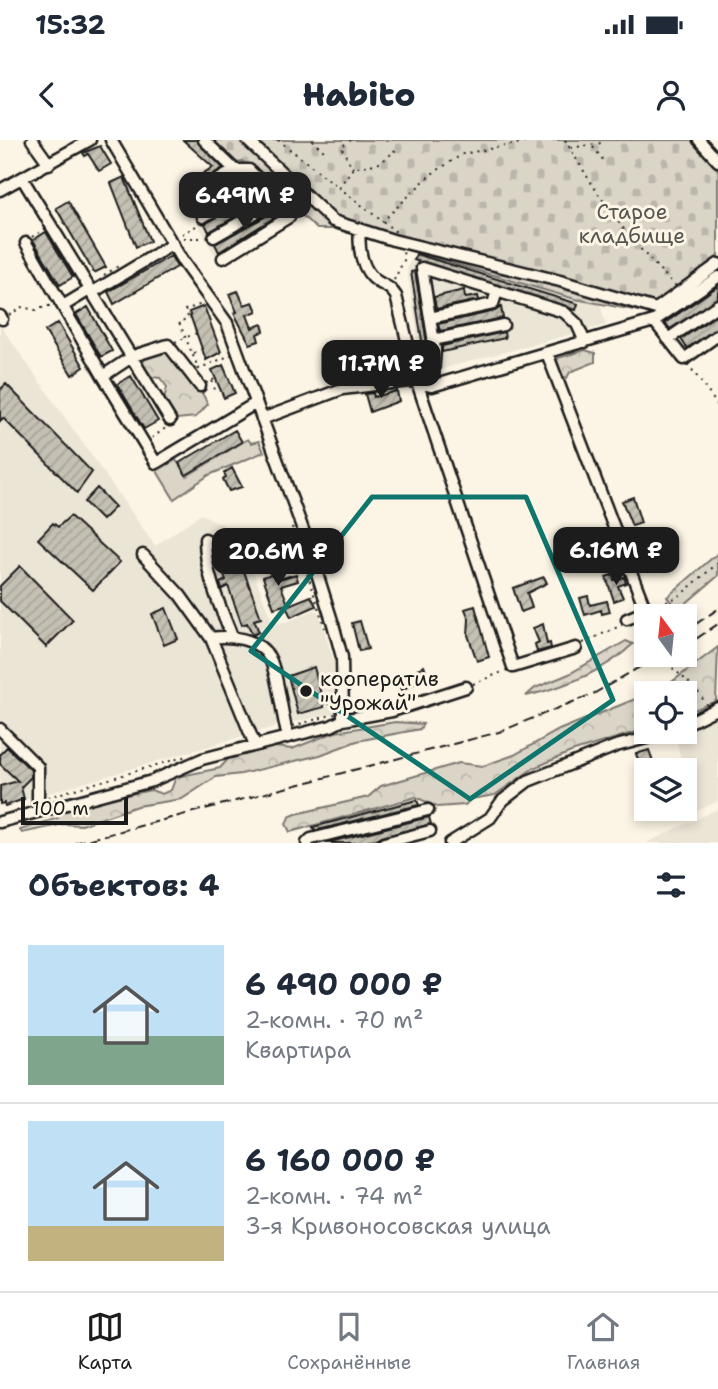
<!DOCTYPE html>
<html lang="ru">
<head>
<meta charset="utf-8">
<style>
  :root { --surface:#fff; --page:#f2f2f3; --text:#1f2937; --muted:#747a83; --line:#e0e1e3; --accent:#1c1c1c }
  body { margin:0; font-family:"Shantell Sans",sans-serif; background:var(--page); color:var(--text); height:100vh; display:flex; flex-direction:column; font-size:26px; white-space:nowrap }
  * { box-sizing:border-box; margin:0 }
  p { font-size:23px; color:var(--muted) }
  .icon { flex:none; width:38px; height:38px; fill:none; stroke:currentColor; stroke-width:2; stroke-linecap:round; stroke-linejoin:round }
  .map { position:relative; height:703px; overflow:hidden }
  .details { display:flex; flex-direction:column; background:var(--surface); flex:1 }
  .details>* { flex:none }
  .needle { width:46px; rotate:345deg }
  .tools { position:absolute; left:634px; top:464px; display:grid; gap:14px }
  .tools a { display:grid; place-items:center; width:63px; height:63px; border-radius:0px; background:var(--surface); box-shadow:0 4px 10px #0003; font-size:35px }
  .scale { position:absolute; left:21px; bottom:18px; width:107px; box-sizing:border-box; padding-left:7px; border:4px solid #1c1c1c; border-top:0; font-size:19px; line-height:24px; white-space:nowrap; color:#1c1c1c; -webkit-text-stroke:5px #fcf5e5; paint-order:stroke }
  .price { position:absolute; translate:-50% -60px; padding:0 16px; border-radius:14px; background:var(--accent); color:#fff; font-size:23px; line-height:46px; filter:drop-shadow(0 2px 4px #0008) }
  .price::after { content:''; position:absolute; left:50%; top:42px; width:21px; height:16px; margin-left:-10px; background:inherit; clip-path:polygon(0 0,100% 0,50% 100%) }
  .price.active { background:#222; color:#fff }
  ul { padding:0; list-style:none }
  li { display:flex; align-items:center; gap:21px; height:175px; padding:0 28px }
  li+li { border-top:2px solid var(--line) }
  li span { display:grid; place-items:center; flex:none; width:196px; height:140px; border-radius:0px; color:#555 }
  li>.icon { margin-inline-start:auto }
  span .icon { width:84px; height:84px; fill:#fffc; stroke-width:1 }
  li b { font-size:30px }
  h2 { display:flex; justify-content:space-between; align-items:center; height:84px; padding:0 28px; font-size:30px }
  .status { display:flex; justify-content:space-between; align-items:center; height:49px; padding:0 35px; background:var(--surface); direction:ltr }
  .status svg { height:19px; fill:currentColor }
  header { display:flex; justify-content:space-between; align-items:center; height:91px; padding:0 28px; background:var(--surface); font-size:32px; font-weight:800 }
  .tab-bar { display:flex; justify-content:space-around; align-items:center; height:98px; border-top:2px solid var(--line); background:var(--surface); font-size:19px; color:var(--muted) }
  .tab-bar a { display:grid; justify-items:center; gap:4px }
  .tab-bar .active { color:var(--accent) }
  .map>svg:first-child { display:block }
  .built { fill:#ebe5d6 }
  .forest { fill:url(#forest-crowns); stroke:#7c7872; stroke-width:2 }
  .cemetery { fill:url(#cemetery-stones); stroke:#7c7872; stroke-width:2 }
  .garden { fill:#dbd5c8; stroke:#7c7872; stroke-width:2 }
  .building { fill:url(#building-hatch); stroke:#1c1c1c; stroke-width:2 }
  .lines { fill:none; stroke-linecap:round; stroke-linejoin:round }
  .minor-casing { stroke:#1c1c1c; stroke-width:15 }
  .path { stroke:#1c1c1c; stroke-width:2; stroke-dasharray:2 5; stroke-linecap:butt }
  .minor { stroke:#fcf5e5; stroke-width:10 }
  .rail { stroke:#1c1c1c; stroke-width:2; stroke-dasharray:10 5; stroke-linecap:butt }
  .marked { fill:none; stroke:#0f766e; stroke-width:5; stroke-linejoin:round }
  .poi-dot { fill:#1c1c1c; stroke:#fcf5e5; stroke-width:2.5 }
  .labels { text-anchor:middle; stroke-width:6; stroke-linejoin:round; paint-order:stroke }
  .park-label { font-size:21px; fill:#555450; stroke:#fcf5e5 }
  .poi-label { font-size:21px; fill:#1c1c1c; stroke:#fcf5e5; text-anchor:start }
</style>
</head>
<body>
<div class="status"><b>15:32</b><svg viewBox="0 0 49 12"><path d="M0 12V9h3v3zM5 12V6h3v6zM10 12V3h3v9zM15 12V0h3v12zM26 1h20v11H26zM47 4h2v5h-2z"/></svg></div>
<header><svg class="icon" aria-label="back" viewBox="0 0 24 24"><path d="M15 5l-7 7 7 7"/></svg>Habito<svg class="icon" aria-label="person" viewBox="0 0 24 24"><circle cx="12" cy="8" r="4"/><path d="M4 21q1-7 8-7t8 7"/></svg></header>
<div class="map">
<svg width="718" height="703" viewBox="0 0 718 703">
  <defs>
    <pattern id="forest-crowns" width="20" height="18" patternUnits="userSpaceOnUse" patternTransform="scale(1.75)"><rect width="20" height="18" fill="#dbd5c8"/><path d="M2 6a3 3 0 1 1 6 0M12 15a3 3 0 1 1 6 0" fill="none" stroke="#bbb6ab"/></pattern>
    <pattern id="cemetery-stones" width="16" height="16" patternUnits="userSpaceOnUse" patternTransform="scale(1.75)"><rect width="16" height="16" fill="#dbd5c8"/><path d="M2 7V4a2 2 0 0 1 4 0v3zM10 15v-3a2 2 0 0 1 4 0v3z" fill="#bbb6ab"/></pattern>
    <pattern id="building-hatch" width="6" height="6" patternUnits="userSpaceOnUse" patternTransform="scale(1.75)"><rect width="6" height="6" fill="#c4c0b3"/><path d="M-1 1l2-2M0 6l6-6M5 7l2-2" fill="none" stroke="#a8a499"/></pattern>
  </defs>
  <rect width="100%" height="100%" fill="#fcf5e5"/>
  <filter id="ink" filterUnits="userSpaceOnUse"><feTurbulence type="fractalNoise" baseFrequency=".0143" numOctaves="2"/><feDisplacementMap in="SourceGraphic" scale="14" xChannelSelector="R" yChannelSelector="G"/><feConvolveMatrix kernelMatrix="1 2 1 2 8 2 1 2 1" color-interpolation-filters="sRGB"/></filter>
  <g filter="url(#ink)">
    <path class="built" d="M183,0H211L236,23L242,22L302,76L220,124L178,49L213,27Z
      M415,113L576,160L600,164L606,185L423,234L407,128Z
      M718,136V199L687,220L657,178Z
      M0,185L155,406L201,374L223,385L242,402L273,484L289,481L315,470L319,473L333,519L337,573L284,584L5,666L0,664Z
      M718,573V661L693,673L675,594Z
      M718,669V703H646Z"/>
    <path class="forest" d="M166,210L201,251L208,264L196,277L177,279L164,259L167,247L160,238L152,237L142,225L147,214Z
      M585,210L595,213V222L570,232L567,238L559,235L555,229L558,218Z
      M718,413V436L678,470L667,457Z
      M626,501L633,504C605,531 564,547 526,556L535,548L569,534Z
      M718,507L716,561L684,574V553H646V585L639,591L571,612L534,628L495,655L471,659L465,665L437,667L416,657L290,692L286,684L289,677L296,674L368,657L381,646L459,623L483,626L514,615L559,590L665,547Z
      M395,582L423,584L420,589L357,601L320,615L241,634L216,637L182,659L137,666L82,685L64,684L22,693L20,690L58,678L63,671L78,665L151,650L162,654L171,650L176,637L220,628L230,617L275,607L292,609L335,592Z"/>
    <path class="cemetery" d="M212,0H691L718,30V132L655,174L575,159L335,89H317L242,21L237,23Z"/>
    <path class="garden" d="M248,299L251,303L259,301L264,312L209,335L174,359L157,331L176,320L187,336Z"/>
    <path class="building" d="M183,0H197L223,28L185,51L182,47L213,27Z
      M100,6L111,24L99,31L88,14L85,16L83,13Z
      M124,37L150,101L136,107L111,43Z
      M237,37H246L250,41L198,72L193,63Z
      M261,52L267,58L209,92L205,84Z
      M68,61L106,127L94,133L56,68Z
      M279,69L280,74L219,112L215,104Z
      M46,92L73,137L60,145L33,100Z
      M416,114L578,164L576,170L414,120Z
      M171,116L177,127L114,164L108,152Z
      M415,131L428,209L424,213L411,132Z
      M718,146V158L670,189L665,183Z
      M464,150L465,158L478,156L479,160L436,169L434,157Z
      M238,151L244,165L253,162L257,171L247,175L252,188L262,184L264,191L257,194L259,201L250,204L234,173L237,172L229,154Z
      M204,166L221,212L206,220L189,172Z
      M88,167L112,211L101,217L76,174Z
      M501,167L503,178L440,191L438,184L495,171Z
      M718,174V188L687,208L681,199Z
      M58,183L84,227L72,235L45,191Z
      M504,192L505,198L442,212V206Z
      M223,225L235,253L224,258L212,230Z
      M131,236L158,281L144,289L117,244Z
      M6,244L92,332L77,353L3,278L0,281V250Z
      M397,251L399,261L370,272L365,254L373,253L374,257Z
      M235,290L242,302L186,335L179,323Z
      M232,328L242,347L229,351L223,339L226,337L224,333Z
      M97,348L115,367L102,380L84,362Z
      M633,357L641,383L632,386L622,361Z
      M70,376L120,422L93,450L38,399L53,383L58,387Z
      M223,394L227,406L234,404L261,478L254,480L259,492L253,495L247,483L242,485L228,446L222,449L220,443L226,440L214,411L221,409L216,397Z
      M20,426L73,480L46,507L0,461V446Z
      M276,432L279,439L296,434L298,441L281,446L288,464L274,468L263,437Z
      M612,435L614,440L624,437L626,443L618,446L623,458L614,461L606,437Z
      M544,437L547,443L527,453L532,468L521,472L513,448Z
      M311,456L316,466L291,477L286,466Z
      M588,456L590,465L607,461L610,472L602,474L601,470L585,475L580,458Z
      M475,466L489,517L477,521L468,495L469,479L465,469Z
      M166,468L178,499L164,505L152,474Z
      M360,481L368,509L359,511L352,483Z
      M543,484L547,504L550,503L551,508L537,512L535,504L539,502L533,488Z
      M424,526L428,537L401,550L398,540L418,533L417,529Z
      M314,527L324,567L298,574L288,536Z
      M7,607L31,630V637L21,647L24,659L5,666L4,663L0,664V646L18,641L0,624V614Z
      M649,610L656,630H642L636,614Z
      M417,660L419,665L314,691L313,687Z
      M429,677L431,684L362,703H326Z"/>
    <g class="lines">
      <g class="minor-casing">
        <path id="minor" d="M32,0L49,24
          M111,0L183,122L227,183L306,398L333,484L342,517L343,580
          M247,0L333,81L393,100L560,141L656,169L718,124
          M699,0L718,21
          M22,38L170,280
          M0,50L90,0
          M190,56L235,30L204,0
          M203,77L260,44
          M360,89C358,107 361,131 378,142C387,147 390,147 396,156L418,245L513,527L576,508
          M214,97L280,59
          M26,103L103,236L133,216L168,205L200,246
          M223,118L289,77L285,65L249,30H235
          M93,152L173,104
          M63,166L91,149
          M0,176L2,179
          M430,178L493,164L497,151
          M654,181L684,219L718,195
          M668,199L718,165
          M433,200L503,185
          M547,213L646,471L627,479
          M103,236L156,323L256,263
          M432,246L435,209L422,128L564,172L577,184L585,202
          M262,279L342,249L409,241L432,246L654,181L718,137
          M205,399C205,433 219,464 231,494
          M143,415L180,455L211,498L255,605
          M211,498C230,495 258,498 269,517C278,533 282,577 288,597
          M684,585L718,568
          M0,589L38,627V671
          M0,682L152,641L202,619L331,586L343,580L392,571L466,547
          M307,703L311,699L428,670
          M384,703L430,691
          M450,703L490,678L502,661L528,641L616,606L670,592"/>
      </g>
      <path class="path" d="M278,0L396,92
        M312,0L326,13
        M351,0L341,7L353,28
        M565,0C600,59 626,98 676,146
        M593,7L604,21
        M571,8L601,3
        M339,47L353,28L380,23L395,11L390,8
        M382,82L430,35L463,14L536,0
        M182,94L200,84
        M32,97L45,89
        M184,98H204
        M104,135L120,125
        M394,140L404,120L403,110
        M9,175L22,167L35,170L52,165
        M188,177L185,170L202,164
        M191,177L179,182L199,230
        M175,202L197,193
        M194,213L202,209
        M688,224L718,266
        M198,229L231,215
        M212,241L215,250L218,249
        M206,243L215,239
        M152,298L167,287
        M292,387L325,488
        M653,466L678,457L718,423
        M583,503L622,485
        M657,514L696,549L707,565
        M473,544L507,530
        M293,586L335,574
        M48,657L187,616"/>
      <use href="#minor" class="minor"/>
      <path class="rail" d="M684,492L718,469
        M684,507L718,484
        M75,703L499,592L595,553L662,514"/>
    </g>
  </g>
  <path class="marked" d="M372,357H526L613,560L470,659L251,511Z"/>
  <circle class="poi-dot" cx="306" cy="551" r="7"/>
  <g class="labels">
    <g class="park-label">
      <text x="632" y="79">Старое<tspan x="632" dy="24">кладбище</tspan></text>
    </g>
    <g class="poi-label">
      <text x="320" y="546">кооператив<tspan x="320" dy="24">"Урожай"</tspan></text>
    </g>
  </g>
</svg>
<div class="tools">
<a><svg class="needle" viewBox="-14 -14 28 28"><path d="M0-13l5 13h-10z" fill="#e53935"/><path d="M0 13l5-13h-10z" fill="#747a83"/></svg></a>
<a><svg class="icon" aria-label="locate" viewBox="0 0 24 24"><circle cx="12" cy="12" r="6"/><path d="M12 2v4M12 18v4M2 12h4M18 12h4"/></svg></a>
<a><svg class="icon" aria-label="layers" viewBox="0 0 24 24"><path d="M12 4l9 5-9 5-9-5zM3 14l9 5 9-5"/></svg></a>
</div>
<div class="scale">100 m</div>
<b class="price active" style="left:245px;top:92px">6.49M ₽</b>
<b class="price" style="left:381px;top:260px">11.7M ₽</b>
<b class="price" style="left:616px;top:447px">6.16M ₽</b>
<b class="price" style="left:278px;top:448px">20.6M ₽</b>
</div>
<section class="details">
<h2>Объектов: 4<svg class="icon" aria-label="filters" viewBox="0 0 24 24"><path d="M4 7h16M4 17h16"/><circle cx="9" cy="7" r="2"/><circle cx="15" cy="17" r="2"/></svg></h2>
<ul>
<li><span style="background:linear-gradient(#bfe0f5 65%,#7fa58c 0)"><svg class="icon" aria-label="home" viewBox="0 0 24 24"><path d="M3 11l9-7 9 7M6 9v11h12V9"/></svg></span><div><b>6 490 000 ₽</b><p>2-комн. · 70 m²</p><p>Квартира</p></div></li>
<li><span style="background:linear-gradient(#bfe0f5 75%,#c2b280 0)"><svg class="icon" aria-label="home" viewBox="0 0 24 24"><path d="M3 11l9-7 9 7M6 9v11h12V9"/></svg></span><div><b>6 160 000 ₽</b><p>2-комн. · 74 m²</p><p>3-я Кривоносовская улица</p></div></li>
</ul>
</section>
<nav class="tab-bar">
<a class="active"><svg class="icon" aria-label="map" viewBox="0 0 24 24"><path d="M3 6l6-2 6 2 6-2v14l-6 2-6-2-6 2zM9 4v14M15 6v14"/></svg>Карта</a>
<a><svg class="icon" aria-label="saved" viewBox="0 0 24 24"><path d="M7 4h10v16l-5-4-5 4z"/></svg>Сохранённые</a>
<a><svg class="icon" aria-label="home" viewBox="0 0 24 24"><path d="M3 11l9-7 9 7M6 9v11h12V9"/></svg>Главная</a>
</nav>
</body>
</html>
